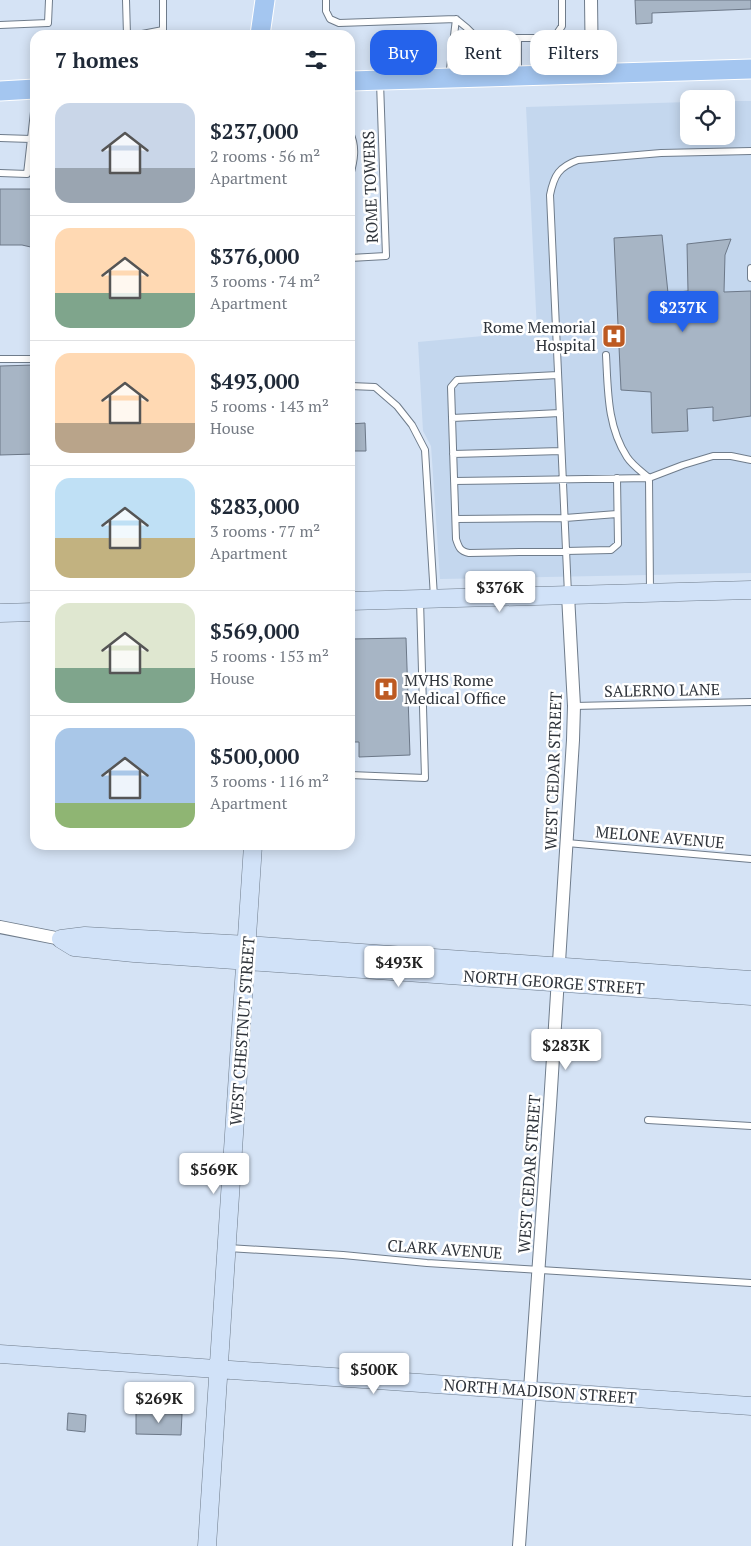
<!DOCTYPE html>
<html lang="en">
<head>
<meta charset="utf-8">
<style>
  :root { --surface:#fff; --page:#f2f2f3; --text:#1f2937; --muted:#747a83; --line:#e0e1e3; --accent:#2563eb }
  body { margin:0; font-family:"PT Serif",serif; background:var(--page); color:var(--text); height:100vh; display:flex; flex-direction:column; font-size:19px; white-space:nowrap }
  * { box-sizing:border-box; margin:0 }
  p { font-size:16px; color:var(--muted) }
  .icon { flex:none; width:28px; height:28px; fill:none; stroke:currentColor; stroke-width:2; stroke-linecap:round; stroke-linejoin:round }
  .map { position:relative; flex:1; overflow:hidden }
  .details { position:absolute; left:30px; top:30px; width:325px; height:820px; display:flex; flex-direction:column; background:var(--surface); border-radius:15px; box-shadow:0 2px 12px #0003 }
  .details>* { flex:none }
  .banner { position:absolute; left:370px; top:30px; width:305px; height:45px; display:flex; gap:10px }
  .tools { position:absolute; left:680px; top:90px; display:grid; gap:10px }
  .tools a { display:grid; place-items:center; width:55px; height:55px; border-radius:10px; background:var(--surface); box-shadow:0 2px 12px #0003; font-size:25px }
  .price { position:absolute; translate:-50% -42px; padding:0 11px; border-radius:5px; background:#fff; color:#222; font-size:16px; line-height:32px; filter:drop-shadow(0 1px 2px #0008) }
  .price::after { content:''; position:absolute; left:50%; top:30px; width:15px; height:11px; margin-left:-8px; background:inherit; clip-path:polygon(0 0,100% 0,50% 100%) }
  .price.on { background:var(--accent); color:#fff }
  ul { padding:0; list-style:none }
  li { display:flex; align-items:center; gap:15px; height:125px; padding:0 25px }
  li+li { border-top:1px solid var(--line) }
  li span { display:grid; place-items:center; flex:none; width:140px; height:100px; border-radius:15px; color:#555 }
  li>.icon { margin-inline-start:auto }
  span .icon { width:60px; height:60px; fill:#fffc; stroke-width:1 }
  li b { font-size:21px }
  h2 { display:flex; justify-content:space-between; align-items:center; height:60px; padding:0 25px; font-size:21px }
  .pill { padding:0 18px; border-radius:15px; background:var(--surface); box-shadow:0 2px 12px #0003; font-size:18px; line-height:45px }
  .pill.on { background:var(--accent); color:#fff }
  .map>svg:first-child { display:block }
  .built { fill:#c4d7ee }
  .building { fill:#a7b5c5; stroke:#6c7888 }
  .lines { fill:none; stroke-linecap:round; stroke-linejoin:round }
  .lane-casing { stroke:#6f7c8b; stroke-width:8 }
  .street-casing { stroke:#6f7c8b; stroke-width:14 }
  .secondary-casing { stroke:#6f7c8b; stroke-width:19 }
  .primary-casing { stroke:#fff; stroke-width:21 }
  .lane { stroke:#fff; stroke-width:6 }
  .street { stroke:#fff; stroke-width:12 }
  .secondary { stroke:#d1e2f8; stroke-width:18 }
  .primary { stroke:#a4c6f0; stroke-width:19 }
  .labels { text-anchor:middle; stroke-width:5; stroke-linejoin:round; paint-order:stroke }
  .street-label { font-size:16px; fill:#2f343b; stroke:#fff }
  .poi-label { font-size:16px; fill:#2f343b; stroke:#fff; text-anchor:end }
</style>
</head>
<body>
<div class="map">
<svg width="751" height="1546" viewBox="0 0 751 1546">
  <rect width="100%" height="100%" fill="#d5e3f5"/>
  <path class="built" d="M726,101H751V573L440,579L432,460L431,446L423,431L418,342L537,331L526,107L689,102V136H726Z"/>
  <path class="building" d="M635,0H751V9L652,13V23L636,24Z
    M0,189H35V248L22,245H0Z
    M662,235L668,293L688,291L687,244L731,239L725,255L724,292L751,291V416L713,421V407L687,409L688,431L652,433L651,392L621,390L614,238Z
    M35,365V454L0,455V366Z
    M365,423L366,451H350V424Z
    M406,638L410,755L359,757V742H350V639Z
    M68,1413L86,1415L85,1432L67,1430Z
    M136,1413L182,1414L181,1435L136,1434Z"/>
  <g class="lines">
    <g class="lane-casing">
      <path id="lane" d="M126,0L127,35
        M326,0V11L330,19L339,23L456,19L467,28L477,38H538L556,35L562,26V0
        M0,25L48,23L49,0
        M137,35L163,30V0
        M518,73V38
        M449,77L456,19
        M350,133C357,147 354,161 350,176
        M0,138L31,139
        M0,173L27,174L35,103
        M350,258L386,256L380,82
        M751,268V278
        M606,355C608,390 607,426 627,457C632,465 642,472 649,478L650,591
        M0,359H35
        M558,375L457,380L451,387L456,539C459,548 460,551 469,553L611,550L618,544L617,478
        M350,386L375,387L397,406L412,425L425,450L434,597
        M452,418L560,413
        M453,454L561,451
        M454,481L649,478L683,465L713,456H731L751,460
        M456,519L565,518L617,514
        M568,594L550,195C554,175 559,167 578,160L661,153L751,151
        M574,706L751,702
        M350,775L425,778L420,600
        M567,843L751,859
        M648,1120L751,1126
        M228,1248L343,1255L427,1263L751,1283"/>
    </g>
    <g class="street-casing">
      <path id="street" d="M591,0L592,75
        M0,927L61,939
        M519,1546L550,1105L573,740L574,706L568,595"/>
    </g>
    <g class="secondary-casing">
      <path id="secondary" d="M350,601L751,590
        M0,613L35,612
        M61,939L74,947L134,953L751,996
        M61,939L85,936L248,945L751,980
        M0,1354L751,1406
        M207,1546L253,845"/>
    </g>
    <g class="primary-casing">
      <path id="primary" d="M260,35L265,0
        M350,81L751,69
        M0,91L35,89"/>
    </g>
    <use href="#lane" class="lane"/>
    <use href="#street" class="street"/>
    <use href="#secondary" class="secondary"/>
    <use href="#primary" class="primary"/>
  </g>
  <defs>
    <g id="hospital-square" transform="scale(1.25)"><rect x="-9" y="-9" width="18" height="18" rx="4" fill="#bd5a22" stroke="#fff"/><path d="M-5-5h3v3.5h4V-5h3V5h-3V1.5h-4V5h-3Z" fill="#fff"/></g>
  </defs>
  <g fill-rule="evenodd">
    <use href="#hospital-square" x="614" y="336"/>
    <use href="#hospital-square" x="386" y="689"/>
  </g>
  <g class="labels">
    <g class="street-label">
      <text transform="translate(370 187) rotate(-92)" y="6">ROME TOWERS</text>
      <text transform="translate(662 690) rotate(-1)" y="6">SALERNO LANE</text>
      <text transform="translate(553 771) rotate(-88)" y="6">WEST CEDAR STREET</text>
      <text transform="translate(660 837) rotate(5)" y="6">MELONE AVENUE</text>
      <text transform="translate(554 982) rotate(4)" y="6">NORTH GEORGE STREET</text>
      <text transform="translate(242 1031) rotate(-86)" y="6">WEST CHESTNUT STREET</text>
      <text transform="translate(529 1174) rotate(-86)" y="6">WEST CEDAR STREET</text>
      <text transform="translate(445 1249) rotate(4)" y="6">CLARK AVENUE</text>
      <text transform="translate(540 1391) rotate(4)" y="6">NORTH MADISON STREET</text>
    </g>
    <g class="poi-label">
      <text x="596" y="333">Rome Memorial<tspan x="596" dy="18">Hospital</tspan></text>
      <text x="404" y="686" text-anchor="start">MVHS Rome<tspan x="404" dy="18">Medical Office</tspan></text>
    </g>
  </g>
</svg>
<div class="tools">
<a><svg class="icon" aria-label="locate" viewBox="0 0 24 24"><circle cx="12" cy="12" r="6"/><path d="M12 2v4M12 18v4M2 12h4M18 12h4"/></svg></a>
</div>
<b class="price on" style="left:683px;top:333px">$237K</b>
<b class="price" style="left:500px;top:613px">$376K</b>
<b class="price" style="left:399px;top:988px">$493K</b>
<b class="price" style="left:566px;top:1071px">$283K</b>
<b class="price" style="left:214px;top:1195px">$569K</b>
<b class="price" style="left:374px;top:1395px">$500K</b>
<b class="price" style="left:159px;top:1424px">$269K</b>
<div class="banner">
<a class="pill on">Buy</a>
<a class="pill">Rent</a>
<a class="pill">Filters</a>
</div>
<section class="details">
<h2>7 homes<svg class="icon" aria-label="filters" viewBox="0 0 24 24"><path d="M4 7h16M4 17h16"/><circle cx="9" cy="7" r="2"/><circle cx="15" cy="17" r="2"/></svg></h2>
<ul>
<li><span style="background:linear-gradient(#c9d6e8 65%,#9aa5b1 0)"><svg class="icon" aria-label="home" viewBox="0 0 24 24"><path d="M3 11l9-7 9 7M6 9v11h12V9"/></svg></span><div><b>$237,000</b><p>2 rooms · 56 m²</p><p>Apartment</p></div></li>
<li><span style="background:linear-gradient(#ffd9b3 65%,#7fa58c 0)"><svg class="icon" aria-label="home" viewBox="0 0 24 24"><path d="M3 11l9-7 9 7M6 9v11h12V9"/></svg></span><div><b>$376,000</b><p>3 rooms · 74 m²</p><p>Apartment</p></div></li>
<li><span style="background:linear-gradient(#ffd9b3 70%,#b9a48a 0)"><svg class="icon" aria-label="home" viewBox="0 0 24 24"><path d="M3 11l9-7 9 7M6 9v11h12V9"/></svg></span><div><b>$493,000</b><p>5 rooms · 143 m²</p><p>House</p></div></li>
<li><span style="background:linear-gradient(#bfe0f5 60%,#c2b280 0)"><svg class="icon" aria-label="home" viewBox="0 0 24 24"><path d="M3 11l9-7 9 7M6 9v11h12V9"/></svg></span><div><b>$283,000</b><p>3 rooms · 77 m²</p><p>Apartment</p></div></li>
<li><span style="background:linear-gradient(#dfe7d0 65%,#7fa58c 0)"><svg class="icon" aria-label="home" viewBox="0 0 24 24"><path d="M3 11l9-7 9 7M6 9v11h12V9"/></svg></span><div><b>$569,000</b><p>5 rooms · 153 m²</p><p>House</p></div></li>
<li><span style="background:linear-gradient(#a9c7e8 75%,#8fb573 0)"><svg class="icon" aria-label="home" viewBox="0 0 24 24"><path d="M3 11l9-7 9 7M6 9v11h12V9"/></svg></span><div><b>$500,000</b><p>3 rooms · 116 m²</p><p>Apartment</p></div></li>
</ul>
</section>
</div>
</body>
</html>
